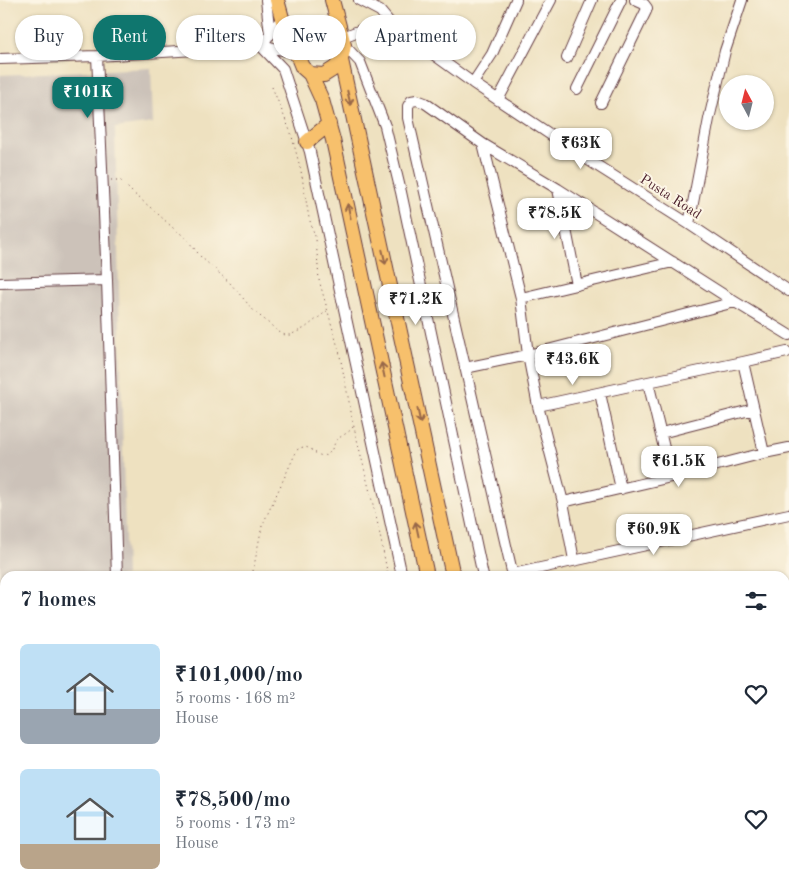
<!DOCTYPE html>
<html lang="en">
<head>
<meta charset="utf-8">
<style>
  :root { --surface:#fff; --page:#f2f2f3; --text:#1f2937; --muted:#747a83; --accent:#0f766e }
  body { margin:0; font-family:"Old Standard TT",serif; background:var(--page); color:var(--text); height:100vh; display:flex; flex-direction:column; font-size:19px; white-space:nowrap }
  * { box-sizing:border-box; margin:0 }
  p { font-size:16px; color:var(--muted) }
  .icon { flex:none; width:28px; height:28px; fill:none; stroke:currentColor; stroke-width:2; stroke-linecap:round; stroke-linejoin:round }
  .map { position:relative; flex:1; overflow:hidden }
  .sheet { position:absolute; left:0px; top:571px; width:790px; height:321px; display:flex; flex-direction:column; background:var(--surface); border-radius:15px 15px 0 0; box-shadow:0 1px 4px #0004 }
  .sheet>* { flex:none }
  .banner { position:absolute; left:15px; top:15px; width:500px; height:45px; display:flex; gap:10px }
  .needle { width:32px; rotate:353deg }
  .buttons { position:absolute; left:719px; top:75px; display:grid; gap:10px }
  .buttons a { display:grid; place-items:center; width:55px; height:55px; border-radius:50%; background:var(--surface); box-shadow:0 1px 4px #0004; font-size:25px }
  .price { position:absolute; translate:-50% -42px; padding:0 11px; border-radius:10px; background:#fff; color:#222; font-size:16px; line-height:32px; filter:drop-shadow(0 1px 2px #0008) }
  .price::after { content:''; position:absolute; left:50%; top:30px; width:15px; height:11px; margin-left:-8px; background:inherit; clip-path:polygon(0 0,100% 0,50% 100%) }
  .price.current { background:var(--accent); color:#fff }
  ul { padding:0; list-style:none }
  li { display:flex; align-items:center; gap:15px; height:125px; padding:0 20px }
  li span { display:grid; place-items:center; flex:none; width:140px; height:100px; border-radius:8px; color:#555 }
  li>.icon { margin-inline-start:auto }
  span .icon { width:60px; height:60px; fill:#fffc; stroke-width:1 }
  li b { font-size:21px }
  h2 { display:flex; justify-content:space-between; align-items:center; height:60px; padding:0 20px; font-size:21px }
  .pill { padding:0 18px; border-radius:22px; background:var(--surface); box-shadow:0 1px 4px #0004; font-size:18px; line-height:45px }
  .pill.current { background:var(--accent); color:#fff }
  .map>svg:first-child { display:block }
  .industrial { fill:#ccc2b9 }
  .green { fill:#aec165; stroke:#7c7048 }
  .lines { fill:none; stroke-linecap:round; stroke-linejoin:round }
  .minor-casing { stroke:#633c41; stroke-width:12 }
  .major-casing { stroke:#633c41; stroke-width:16 }
  .path { stroke:#633c41; stroke-width:1; stroke-dasharray:1 4; stroke-linecap:butt }
  .minor { stroke:#fff; stroke-width:10 }
  .major { stroke:#f7c06c; stroke-width:14 }
  .oneway { stroke:#986748 }
  .labels { text-anchor:middle; stroke-width:4; stroke-linejoin:round; paint-order:stroke }
  .street-label { font-size:14px; fill:#4a1f2b; stroke:#fcf5e5 }
</style>
</head>
<body>
<div class="map">
<svg width="789" height="892" viewBox="0 0 789 892">
  <rect width="100%" height="100%" fill="#fcf5e5"/>
  <filter id="ink" filterUnits="userSpaceOnUse"><feTurbulence type="fractalNoise" baseFrequency=".02" numOctaves="2"/><feDisplacementMap in="SourceGraphic" scale="10" xChannelSelector="R" yChannelSelector="G"/><feConvolveMatrix kernelMatrix="1 2 1 2 8 2 1 2 1" color-interpolation-filters="sRGB"/></filter>
  <filter id="wash" filterUnits="userSpaceOnUse"><feTurbulence type="fractalNoise" baseFrequency=".0096" numOctaves="4" result="noise"/><feDisplacementMap in="SourceGraphic" scale="20" xChannelSelector="R" yChannelSelector="G"/><feGaussianBlur stdDeviation="1.12" result="paint"/><feColorMatrix in="noise" values="0 0 0 0 0 0 0 0 0 0 0 0 0 0 0 0 0 1.4 0 .05"/><feComposite in="paint" operator="in"/></filter>
  <g filter="url(#wash)">
    <rect width="100%" height="100%" fill="#eee1c0"/>
    <path class="industrial" d="M151,68L153,123L115,128L126,576H5V888H238V892H0V75Z"/>
    <path class="green" d="M789,769V846L785,847V770Z"/>
  </g>
  <g filter="url(#ink)">
    <g class="lines">
      <g class="minor-casing">
        <path id="minor" d="M266,0L270,35
          M359,0L380,11L390,23L473,83L593,163L689,224L789,291
          M343,37L371,26L390,23
          M344,45L360,62L385,126L401,192L483,576
          M261,46L283,69L310,152L402,576
          M261,46L282,18
          M97,56L107,280L117,576
          M567,58L592,0
          M0,59L97,56L261,46L270,47L298,54
          M473,83L492,54L516,0
          M577,89L621,0
          M498,100L551,0
          M601,103L646,11L647,8L644,4L635,0
          M483,144L521,298L528,355L538,406
          M558,189L577,285
          M689,224L709,119L725,51L742,0
          M0,283L107,280
          M521,298L673,262
          M743,362L764,453
          M465,368L528,355L735,302
          M648,382L671,477
          M600,393L621,489
          M661,433L754,409
          M563,502L671,477L764,453L789,448
          M574,560L563,502L538,406L648,382L743,362L787,352
          M513,574L789,514
          M513,576L408,118V106L411,101L417,100L425,103L483,144L558,189L735,302L789,335
          M785,610L789,609
          M0,643L5,642
          M785,701L789,700
          M785,764L789,763
          M0,818H5
          M785,852L789,851
          M41,888V892
          M128,888L129,892
          M226,888V892
          M279,888L281,892
          M468,888L469,892
          M549,888L550,892
          M579,888V892
          M679,888L680,892
          M759,888L760,892"/>
      </g>
      <g class="major-casing">
        <path id="major" d="M277,0L282,18L302,67L310,74L324,75L335,68L341,60
          M332,0L344,45L341,60L453,576
          M310,74L322,100L333,140L427,576
          M307,142L329,124
          M493,888L494,892
          M520,888L521,892"/>
      </g>
      <path class="path" d="M272,87L291,133L301,171L309,218L316,239L319,280L339,351L354,427L378,525L388,576
        M111,180H120L133,193L157,213L173,228L185,237L201,257L230,283L254,311L279,332L285,335H290L305,328L327,311
        M252,576L262,526L297,450C310,440 314,459 326,455C332,453 333,444 338,439C342,435 349,433 353,427"/>
      <use href="#minor" class="minor"/>
      <use href="#major" class="major"/>
    </g>
    <defs><path id="oneway-shaft" d="M-6 0H5M1.5-3L5.5 0L1.5 3" fill="none" stroke-width="1.6" stroke-linecap="round" stroke-linejoin="round" transform="scale(1.25)"/></defs>
    <g class="oneway">
      <use href="#oneway-shaft" transform="translate(349 98) rotate(77)"/>
      <use href="#oneway-shaft" transform="translate(349 211) rotate(-102)"/>
      <use href="#oneway-shaft" transform="translate(384 257) rotate(77)"/>
      <use href="#oneway-shaft" transform="translate(383 370) rotate(-102)"/>
      <use href="#oneway-shaft" transform="translate(419 416) rotate(78)"/>
      <use href="#oneway-shaft" transform="translate(417 529) rotate(-102)"/>
    </g>
  </g>
  <g class="labels">
    <g class="street-label">
      <text transform="translate(671 196) rotate(33)" y="5">Pusta Road</text>
    </g>
  </g>
</svg>
<div class="buttons">
<a><svg class="needle" viewBox="-14 -14 28 28"><path d="M0-13l5 13h-10z" fill="#e53935"/><path d="M0 13l5-13h-10z" fill="#747a83"/></svg></a>
</div>
<b class="price current" style="left:88px;top:119px">₹101K</b>
<b class="price" style="left:581px;top:170px">₹63K</b>
<b class="price" style="left:555px;top:240px">₹78.5K</b>
<b class="price" style="left:416px;top:326px">₹71.2K</b>
<b class="price" style="left:573px;top:386px">₹43.6K</b>
<b class="price" style="left:679px;top:488px">₹61.5K</b>
<b class="price" style="left:654px;top:556px">₹60.9K</b>
<div class="banner">
<a class="pill">Buy</a>
<a class="pill current">Rent</a>
<a class="pill">Filters</a>
<a class="pill">New</a>
<a class="pill">Apartment</a>
</div>
<section class="sheet">
<h2>7 homes<svg class="icon" aria-label="filters" viewBox="0 0 24 24"><path d="M4 7h16M4 17h16"/><circle cx="9" cy="7" r="2"/><circle cx="15" cy="17" r="2"/></svg></h2>
<ul>
<li><span style="background:linear-gradient(#bfe0f5 65%,#9aa5b1 0)"><svg class="icon" aria-label="home" viewBox="0 0 24 24"><path d="M3 11l9-7 9 7M6 9v11h12V9"/></svg></span><div><b>₹101,000/mo</b><p>5 rooms · 168 m²</p><p>House</p></div><svg class="icon" aria-label="heart" viewBox="0 0 24 24"><path d="M12 20l-8-8c-3-5 5-10 8-4 3-6 11-1 8 4z"/></svg></li>
<li><span style="background:linear-gradient(#bfe0f5 75%,#b9a48a 0)"><svg class="icon" aria-label="home" viewBox="0 0 24 24"><path d="M3 11l9-7 9 7M6 9v11h12V9"/></svg></span><div><b>₹78,500/mo</b><p>5 rooms · 173 m²</p><p>House</p></div><svg class="icon" aria-label="heart" viewBox="0 0 24 24"><path d="M12 20l-8-8c-3-5 5-10 8-4 3-6 11-1 8 4z"/></svg></li>
</ul>
</section>
</div>
</body>
</html>
